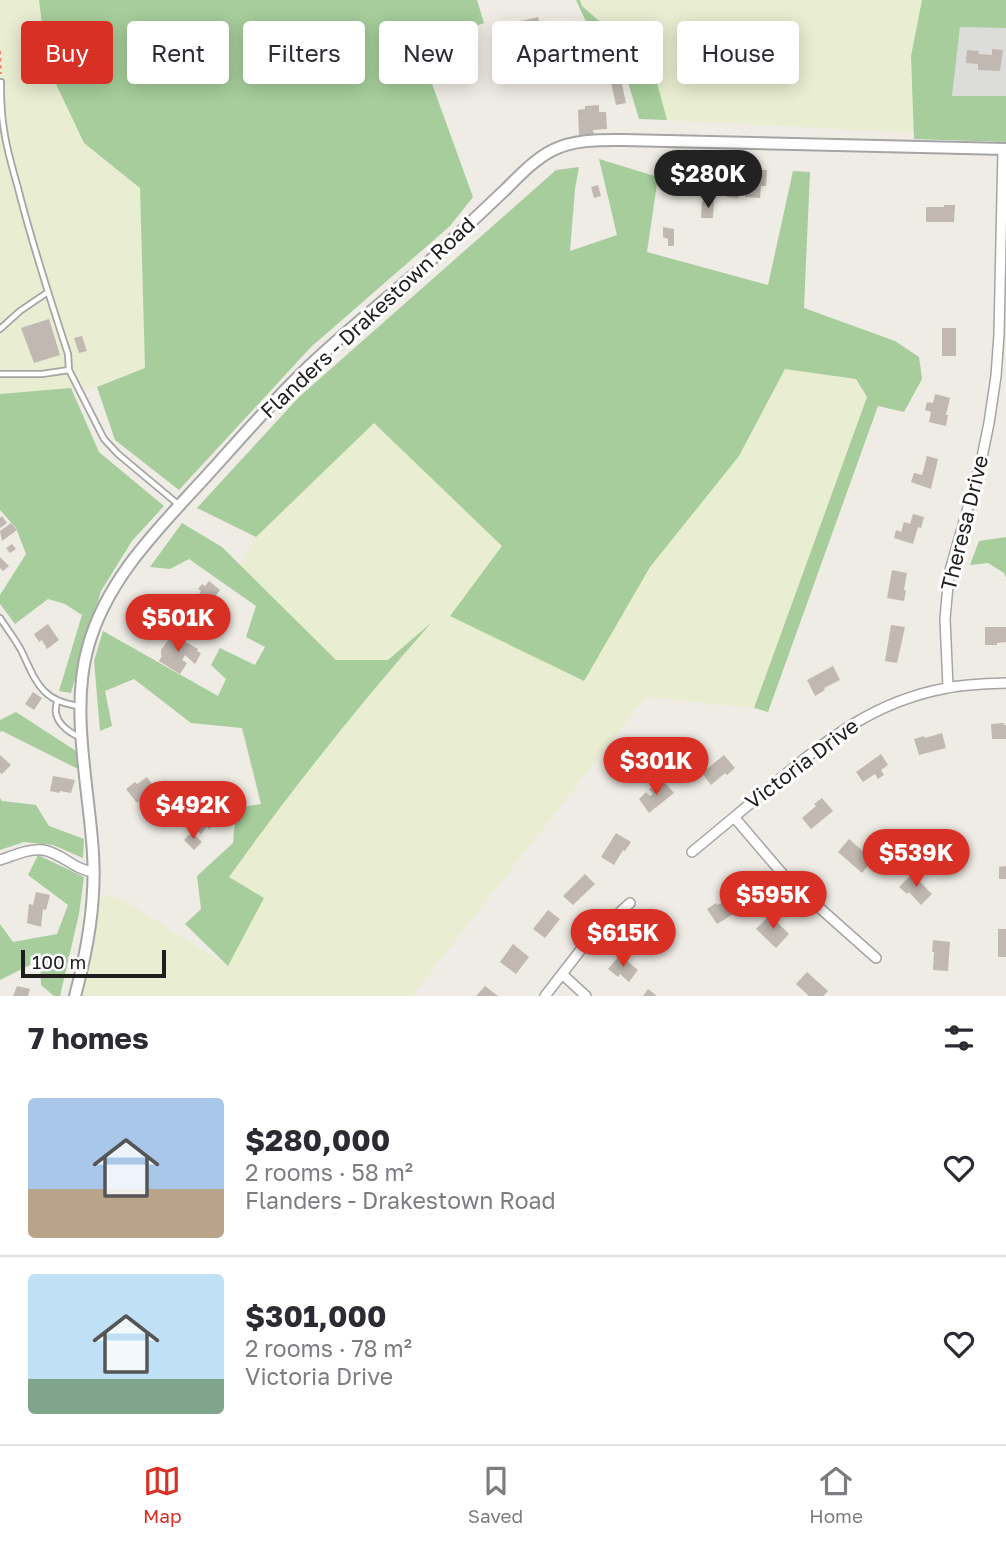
<!DOCTYPE html>
<html lang="en">
<head>
<meta charset="utf-8">
<style>
  :root { --surface:#fff; --page:#f7f7f7; --text:#2b2b33; --muted:#7c7c81; --line:#e1e1e2; --accent:#d93025 }
  body { margin:0; font-family:"Golos Text",sans-serif; background:var(--page); color:var(--text); height:100vh; display:flex; flex-direction:column; font-size:26px; white-space:nowrap }
  * { box-sizing:border-box; margin:0 }
  p { font-size:23px; color:var(--muted) }
  .icon { flex:none; width:38px; height:38px; fill:none; stroke:currentColor; stroke-width:2; stroke-linecap:round; stroke-linejoin:round }
  .map { position:relative; height:996px; overflow:hidden }
  .details { display:flex; flex-direction:column; background:var(--surface); flex:1 }
  .details>* { flex:none }
  .hud { position:absolute; left:21px; top:21px; width:964px; height:63px; display:flex; gap:14px }
  .scale { position:absolute; left:21px; bottom:18px; width:145px; box-sizing:border-box; padding-left:7px; border:4px solid #1e1e1e; border-top:0; font-size:19px; line-height:24px; white-space:nowrap; color:#1e1e1e; -webkit-text-stroke:5px #fff; paint-order:stroke }
  .price { position:absolute; translate:-50% -60px; padding:0 16px; border-radius:24px; background:var(--accent); color:#fff; font-size:23px; line-height:46px; filter:drop-shadow(0 2px 4px #0008) }
  .price::after { content:''; position:absolute; left:50%; top:42px; width:21px; height:16px; margin-left:-10px; background:inherit; clip-path:polygon(0 0,100% 0,50% 100%) }
  .price.active { background:#222; color:#fff }
  ul { padding:0; list-style:none }
  li { display:flex; align-items:center; gap:21px; height:175px; padding:0 28px }
  li+li { border-top:2px solid var(--line) }
  li span { display:grid; place-items:center; flex:none; width:196px; height:140px; border-radius:7px; color:#555 }
  li>.icon { margin-inline-start:auto }
  span .icon { width:84px; height:84px; fill:#fffc; stroke-width:1 }
  li b { font-size:30px }
  h2 { display:flex; justify-content:space-between; align-items:center; height:84px; padding:0 28px; font-size:30px }
  .pill { padding:0 24px; border-radius:7px; background:var(--surface); box-shadow:0 4px 18px #0003; font-size:24px; line-height:63px }
  .pill.active { background:var(--accent); color:#fff }
  .tab-bar { display:flex; justify-content:space-around; align-items:center; height:98px; border-top:2px solid var(--line); background:var(--surface); font-size:19px; color:var(--muted) }
  .tab-bar a { display:grid; justify-items:center; gap:4px }
  .tab-bar .active { color:var(--accent) }
  .map>svg:first-child { display:block }
  .residential { fill:#dcdcdb }
  .farmland { fill:#e9edd1 }
  .forest { fill:#a6cd9b }
  .building { fill:#c0b8b1 }
  .lines { fill:none; stroke-linecap:round; stroke-linejoin:round }
  .service-casing { stroke:#a5a5a5; stroke-width:8 }
  .minor-casing { stroke:#a5a5a5; stroke-width:12 }
  .tertiary-casing { stroke:#a5a5a5; stroke-width:14 }
  .path { stroke:#f6866f; stroke-width:2; stroke-dasharray:3.5 3.5; stroke-linecap:butt }
  .service { stroke:#fff; stroke-width:4.5 }
  .minor { stroke:#fff; stroke-width:9 }
  .tertiary { stroke:#fff; stroke-width:10 }
  .labels { text-anchor:middle; stroke-width:6; stroke-linejoin:round; paint-order:stroke }
  .street-label { font-size:21px; fill:#1e1e1e; stroke:#fff }
</style>
</head>
<body>
<div class="map">
<svg width="1006" height="996" viewBox="0 0 1006 996">
  <rect width="100%" height="100%" fill="#efece5"/>
  <path class="residential" d="M960,26L1006,28V96H952Z"/>
  <path class="farmland" d="M0,0H39L47,65L84,143L140,188L145,369L97,387L0,394Z
    M580,0H922L911,56L914,133L667,120L653,68L582,6Z
    M786,368L856,379L867,397L754,708L646,697L412,996H80L95,935L100,896L122,899L228,966V877L260,833L374,689L426,628L388,660H336L240,565L256,537L374,422L503,546L450,616L583,681L650,567L739,456Z"/>
  <path class="forest" d="M39,0H477L484,23L419,48L473,197L450,226L311,347L179,490L115,440L97,387L145,368L140,188L84,143L47,65Z
    M576,0H580L582,6L653,68L667,120L639,119L624,69L599,50Z
    M922,0H1006V28L960,27L952,96H1006V142L914,139L911,56Z
    M599,159L658,177L647,252L768,285L793,171L810,172L804,308L895,341L919,357L922,379L904,412L878,406L768,712L754,708L867,397L856,379L785,369L739,456L650,567L584,681L450,616L502,546L374,423L256,537L197,508L299,397L556,170L579,167L575,189L570,251L617,235Z
    M71,388L99,452L164,506L132,541L101,591L71,693L59,691L82,615L65,604L48,599L15,624L0,604V595L26,554L16,528L0,510V394Z
    M182,523L222,547L336,660H388L431,623C360,704 292,789 229,877L264,898L228,966L185,924L201,909L197,876L233,843L236,808L261,804L242,728L191,723L134,679L105,691L112,726L100,731L94,661L103,631L218,696L226,679L211,665L220,648L255,665L265,647L246,637L256,606L189,559L170,569L150,567Z
    M1006,537V578L1004,573L988,563L970,565L979,541Z
    M16,712L76,751L78,769L2,731L0,732V720Z
    M0,798L2,801L36,805L49,826L84,839L83,858L53,845L24,842L0,850Z
    M38,855L84,877L79,914L60,996H54L41,985L40,960L0,980V924L13,942L57,934L68,905L28,875Z"/>
  <path class="building" d="M538,17L541,28L520,33L524,50L515,52L509,24Z
    M992,49L1003,50L1000,71L978,70V64L966,63L967,50L979,51L978,54L992,55Z
    M620,75L626,103L616,105L610,78Z
    M599,105V112H606L607,129L593,130L594,134L579,135L578,110L585,109V106Z
    M746,170H767L766,186H761L760,198L745,197Z
    M598,185L601,196L594,198L591,187Z
    M727,187H739L738,198L727,197Z
    M702,201H714L713,218H701Z
    M944,205H955L954,222H926V207H944Z
    M663,227L674,229V246H668V239L663,237Z
    M49,319L60,355L34,363L21,328Z
    M942,328H956V356H942Z
    M82,336L87,351L79,353L74,338Z
    M935,394L950,398L946,415H948L946,426L929,422L931,412L925,410L927,402L933,403Z
    M927,456L938,459L931,489L911,482L914,473L922,475Z
    M913,514L924,517L921,528L918,527L913,544L894,538L896,530L901,532L904,522L910,524Z
    M2,516L7,523L0,528V518Z
    M11,523L17,530L2,541L0,531Z
    M12,544L16,549L10,553L6,548Z
    M0,557L9,566L3,571L0,568Z
    M892,570L907,573L904,590L906,591L904,601L887,598Z
    M209,581L220,590L214,598L219,601L213,608L210,605L204,612L193,604L201,591L198,589L202,584L205,586Z
    M48,624L59,640L47,649L42,640L39,642L34,634Z
    M891,625L905,627L897,663L885,661Z
    M985,627H1006V642L997,643V645H985Z
    M173,634L183,638L182,640L198,649L197,651L201,653L195,664L185,655L182,660L187,663L180,674L159,661L162,656L161,655V650Z
    M833,666L840,680L824,688L825,690L815,696L807,680Z
    M33,692L42,698L34,710L25,704Z
    M1004,723V725H1006V739H992L991,724Z
    M942,733L946,748L919,755L914,739L924,736L925,738Z
    M881,754L888,765L881,770L884,775L878,779L875,774L863,782L856,772Z
    M0,755L11,765L2,774L0,773Z
    M724,755L735,768L727,775L725,773L711,785L702,773Z
    M53,776L75,780L71,793L60,791L59,793L50,791Z
    M147,777L157,791L153,794L151,792L146,795L148,798L144,802L142,799L137,803L126,789L135,782L137,784Z
    M665,783L674,793L649,813L639,799L646,792L650,796L653,794L649,789L655,785L658,789Z
    M822,798L833,811L811,829L802,818L816,806L814,804Z
    M200,812L216,824L209,829L207,827L201,834L192,827L198,820L195,817Z
    M192,832L202,842L194,850L184,840Z
    M616,833L631,842L625,851L623,850L614,865L601,857Z
    M849,839L873,860L862,873L838,852Z
    M1006,866V879H999V867Z
    M585,874L595,884L573,905L563,896Z
    M912,874L932,894L921,905L909,892L907,894L899,887Z
    M36,892L50,895L46,910L43,909L41,927L27,923L29,904L33,905Z
    M733,896L741,909L717,924L707,909L716,903L718,905Z
    M548,910L560,919L545,938L533,929Z
    M770,915L789,934L776,948L756,929Z
    M998,929H1006V957H998Z
    M933,940L950,942L948,971L933,970L934,952H932Z
    M513,944L529,957L516,974L500,962Z
    M620,955L638,970L629,982L620,974L618,977L608,969Z
    M807,972L828,991L823,996H809L796,984Z
    M17,986L30,989L28,996H13Z
    M485,986L498,996H476Z
    M648,989L657,996H643Z"/>
  <g class="lines">
    <g class="service-casing">
      <path id="service" d="M1,82C0,123 7,150 18,188C32,244 50,299 68,354L69,370L104,439L118,454L179,505
        M0,329L20,311L48,292
        M0,374H42L69,370
        M0,618C7,629 16,640 22,652C36,682 42,702 80,706
        M57,700C57,704 55,709 56,713C58,725 71,734 82,738"/>
    </g>
    <g class="minor-casing">
      <path id="minor" d="M948,687L945,619L949,574L981,462L989,423L996,376L999,335L1003,149
        M734,817L786,878L876,958
        M692,852C720,829 747,806 775,783C829,738 875,701 947,688C966,684 986,684 1006,683
        M0,860C13,856 29,848 43,850C62,853 74,870 94,872
        M562,974L586,996
        M545,996L586,943L630,903"/>
    </g>
    <g class="tertiary-casing">
      <path id="tertiary" d="M75,996C88,948 96,902 93,853C89,788 70,710 88,647C106,581 155,532 200,483C234,446 267,407 303,372C344,332 390,297 433,258C457,235 482,212 506,189C520,175 535,159 553,150C575,139 601,140 624,140L1006,149"/>
    </g>
    <path class="path" d="M0,51L1,74"/>
    <use href="#service" class="service"/>
    <use href="#minor" class="minor"/>
    <use href="#tertiary" class="tertiary"/>
  </g>
  <g class="labels">
    <g class="street-label">
      <text transform="translate(368 318) rotate(-43)" y="7">Flanders - Drakestown Road</text>
      <text transform="translate(965 523) rotate(-76)" y="7">Theresa Drive</text>
      <text transform="translate(802 764) rotate(-37)" y="7">Victoria Drive</text>
    </g>
  </g>
</svg>
<div class="scale">100 m</div>
<b class="price active" style="left:708px;top:210px">$280K</b>
<b class="price" style="left:178px;top:654px">$501K</b>
<b class="price" style="left:656px;top:797px">$301K</b>
<b class="price" style="left:193px;top:841px">$492K</b>
<b class="price" style="left:916px;top:889px">$539K</b>
<b class="price" style="left:773px;top:931px">$595K</b>
<b class="price" style="left:623px;top:969px">$615K</b>
<div class="hud">
<a class="pill active">Buy</a>
<a class="pill">Rent</a>
<a class="pill">Filters</a>
<a class="pill">New</a>
<a class="pill">Apartment</a>
<a class="pill">House</a>
</div>
</div>
<section class="details">
<h2>7 homes<svg class="icon" aria-label="filters" viewBox="0 0 24 24"><path d="M4 7h16M4 17h16"/><circle cx="9" cy="7" r="2"/><circle cx="15" cy="17" r="2"/></svg></h2>
<ul>
<li><span style="background:linear-gradient(#a9c7e8 65%,#b9a48a 0)"><svg class="icon" aria-label="home" viewBox="0 0 24 24"><path d="M3 11l9-7 9 7M6 9v11h12V9"/></svg></span><div><b>$280,000</b><p>2 rooms · 58 m²</p><p>Flanders - Drakestown Road</p></div><svg class="icon" aria-label="heart" viewBox="0 0 24 24"><path d="M12 20l-8-8c-3-5 5-10 8-4 3-6 11-1 8 4z"/></svg></li>
<li><span style="background:linear-gradient(#bfe0f5 75%,#7fa58c 0)"><svg class="icon" aria-label="home" viewBox="0 0 24 24"><path d="M3 11l9-7 9 7M6 9v11h12V9"/></svg></span><div><b>$301,000</b><p>2 rooms · 78 m²</p><p>Victoria Drive</p></div><svg class="icon" aria-label="heart" viewBox="0 0 24 24"><path d="M12 20l-8-8c-3-5 5-10 8-4 3-6 11-1 8 4z"/></svg></li>
</ul>
</section>
<nav class="tab-bar">
<a class="active"><svg class="icon" aria-label="map" viewBox="0 0 24 24"><path d="M3 6l6-2 6 2 6-2v14l-6 2-6-2-6 2zM9 4v14M15 6v14"/></svg>Map</a>
<a><svg class="icon" aria-label="saved" viewBox="0 0 24 24"><path d="M7 4h10v16l-5-4-5 4z"/></svg>Saved</a>
<a><svg class="icon" aria-label="home" viewBox="0 0 24 24"><path d="M3 11l9-7 9 7M6 9v11h12V9"/></svg>Home</a>
</nav>
</body>
</html>
